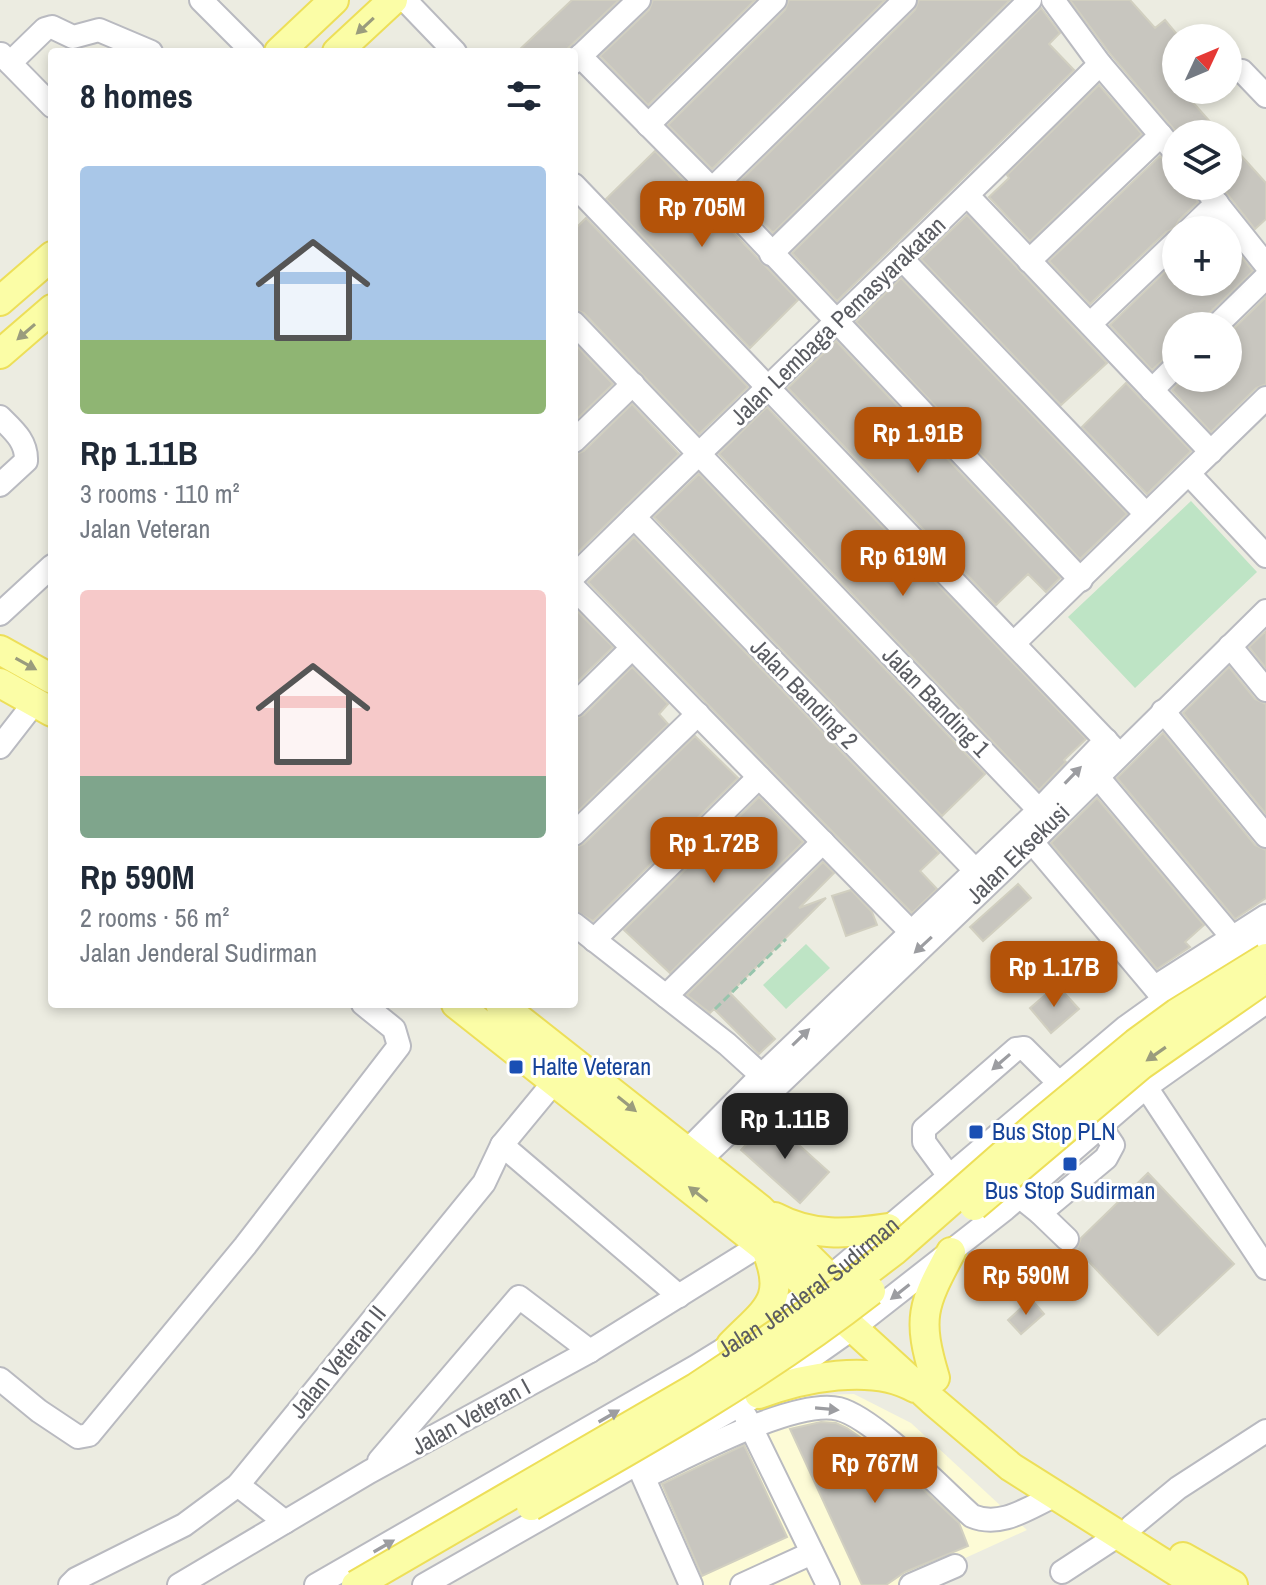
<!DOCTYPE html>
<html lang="en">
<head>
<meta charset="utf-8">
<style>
  :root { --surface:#fff; --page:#f2f2f3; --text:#1f2937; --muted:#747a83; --accent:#b45309 }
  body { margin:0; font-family:"Archivo Narrow",sans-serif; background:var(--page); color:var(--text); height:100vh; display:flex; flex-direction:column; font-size:30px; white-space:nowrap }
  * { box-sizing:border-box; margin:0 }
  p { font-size:26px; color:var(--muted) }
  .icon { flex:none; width:44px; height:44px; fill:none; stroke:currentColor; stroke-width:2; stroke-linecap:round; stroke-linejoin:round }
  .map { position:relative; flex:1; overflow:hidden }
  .side { position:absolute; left:48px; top:48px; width:530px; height:960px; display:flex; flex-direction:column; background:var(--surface); border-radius:8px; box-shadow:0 4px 12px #0003 }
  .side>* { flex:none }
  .needle { width:52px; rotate:46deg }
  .fabs { position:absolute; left:1162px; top:24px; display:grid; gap:16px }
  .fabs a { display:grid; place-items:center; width:80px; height:80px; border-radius:50%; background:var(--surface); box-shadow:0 4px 12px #0003; font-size:40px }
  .price { position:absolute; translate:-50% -68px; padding:0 18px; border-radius:16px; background:var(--accent); color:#fff; font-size:26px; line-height:52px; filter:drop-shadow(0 2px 4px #0008) }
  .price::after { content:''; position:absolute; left:50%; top:48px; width:24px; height:18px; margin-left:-12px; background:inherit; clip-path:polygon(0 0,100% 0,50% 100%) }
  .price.on { background:#222; color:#fff }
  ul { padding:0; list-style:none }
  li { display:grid; align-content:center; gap:16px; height:424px; padding:0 32px }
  li span { display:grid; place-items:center; height:248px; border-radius:8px; color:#555 }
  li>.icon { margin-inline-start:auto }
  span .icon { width:144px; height:144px; fill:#fffc; stroke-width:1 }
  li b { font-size:34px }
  h2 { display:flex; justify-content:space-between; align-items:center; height:96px; padding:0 32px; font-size:34px }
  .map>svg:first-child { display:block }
  .commercial { fill:#fdfbd6 }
  .green { fill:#bee4c5 }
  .building { fill:#c8c6bf; stroke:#d1cfc0; stroke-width:2 }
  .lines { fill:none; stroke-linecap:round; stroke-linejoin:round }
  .minor-casing { stroke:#b9bac0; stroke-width:26 }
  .major-casing { stroke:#eddf59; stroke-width:32 }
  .path { stroke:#97c4ac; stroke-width:3; stroke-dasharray:8 4; stroke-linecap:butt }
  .minor { stroke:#fff; stroke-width:22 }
  .major { stroke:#fbfda6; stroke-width:28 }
  .major-bridge-casing { stroke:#eddf59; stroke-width:32; stroke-linecap:butt }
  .major-bridge { stroke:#fbfda6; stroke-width:28 }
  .oneway { fill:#9a9c7d }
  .oneway2 { fill:#9c9da1 }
  .transit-dot { fill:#1a4fb4; stroke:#fff; stroke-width:3 }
  .labels { text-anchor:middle; stroke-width:6; stroke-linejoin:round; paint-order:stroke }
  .street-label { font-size:24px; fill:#5a5c62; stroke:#fff }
  .transit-label { font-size:24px; fill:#164399; stroke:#fff; text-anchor:start }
</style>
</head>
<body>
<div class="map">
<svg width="1266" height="1585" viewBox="0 0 1266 1585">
  <rect width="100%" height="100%" fill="#ecece1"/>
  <path class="commercial" d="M854,1394L911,1423L1027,1530L919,1579L921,1585H682L637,1468L778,1396Z"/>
  <path class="green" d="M1191,501L1257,572L1135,688L1068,617Z
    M806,944L830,968L786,1009L763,985Z"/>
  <path class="building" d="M572,0H619L564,52H517Z
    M653,0H755L648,105L600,56L649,10Z
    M789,0H885L712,169L668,125L785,10Z
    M919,0H1010L773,233L732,189L915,10Z
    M1070,0H1130L1155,28L1165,20L1176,33V90H1197L1189,98L1221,134H1178L1111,55Z
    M1041,8L1060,33L1049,44L1074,70L837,301L792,253Z
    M1099,85L1142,134L1030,241L989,197L1009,178L1007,175Z
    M1228,141L1266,183V219L1255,229L1221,186H1228Z
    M655,151L798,300L750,348L606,199Z
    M1160,156L1171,166L1176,167V186H1189L1198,202L1179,220L1175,228L1166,232L1090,304L1049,261Z
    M967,215L1107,363L1061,405L921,259Z
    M586,218L748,387L699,434L584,313L574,309V230Z
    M1228,240L1253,271L1206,316L1202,326H1176V352L1167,356L1152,370L1110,325L1176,261V282H1228Z
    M901,278L1127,514L1080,559L856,322Z
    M1266,297V384L1256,388L1211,432L1172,390L1184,378H1228V334Z
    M836,341L1060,578L1046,592L1028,574L996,605L788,388Z
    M574,343L613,384L574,422Z
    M1126,383L1191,451L1147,494L1082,427Z
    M632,404L679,454L574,556V455L584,451Z
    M767,407L1086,739L1064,760L1066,762L1039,790L719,454Z
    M699,474L985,774L942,816L654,517Z
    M634,537L939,853L920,871L937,889L912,913L588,582Z
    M574,608L613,647L574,685Z
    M1266,631V668L1249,647Z
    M632,667L668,704L659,714L668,724L574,815V719L584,715Z
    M1229,667L1255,699L1266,704V814L1183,713Z
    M1163,733L1255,845L1266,850V898L1235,919L1117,778Z
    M695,736L738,778L593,921L574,910V848L584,844Z
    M759,797L803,842L670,973L624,930Z
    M1097,798L1204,925L1185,942L1190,947L1157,969L1051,843Z
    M823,862L834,873L799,908L826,898L730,993L775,1039L759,1054L714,1009L710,1013L687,995Z
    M1018,884L1031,898L983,941L970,927Z
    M851,890L872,912L877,925L846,936L832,896Z
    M1057,985L1079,1009L1051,1033L1030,1008Z
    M770,1119L829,1172L800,1203L741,1150Z
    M1148,1173L1234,1264L1158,1335L1077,1249L1081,1238Z
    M1031,1299L1044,1314L1021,1334L1008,1320Z
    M821,1422L836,1423L847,1428L880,1451L894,1463L901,1476L907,1474L959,1523L968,1546L905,1572L886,1585H862L790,1429Z
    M744,1445L787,1537L702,1576L662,1484Z"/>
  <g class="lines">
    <g class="minor-casing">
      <g id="minor">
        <path d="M201,0L253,52"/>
        <path d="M405,0L455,52"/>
        <path d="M1053,0L1100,64L1176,153"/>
        <path d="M1,54L52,106"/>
        <path d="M580,56L712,189L1081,580"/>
        <path d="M574,62L639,0"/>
        <path d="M10,63L45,29L52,27L73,37L99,30L151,52"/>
        <path d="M1242,71L1266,96"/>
        <path d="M648,125L775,0"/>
        <path d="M574,185L1119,754"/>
        <path d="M1203,186L1266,265"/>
        <path d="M712,189L905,0"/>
        <path d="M968,196L1211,452"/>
        <path d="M1189,230L1217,203"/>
        <path d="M771,254L1030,0"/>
        <path d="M902,259L1146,514"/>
        <path d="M1029,261L1161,135"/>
        <path d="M574,323L1039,810"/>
        <path d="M1090,324L1176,242"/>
        <path d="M1216,326L1266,277"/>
        <path d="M1152,390L1176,366"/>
        <path d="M0,417C13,430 27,441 26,461L0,485"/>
        <path d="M574,441L633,384"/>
        <path d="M1189,474L1266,556"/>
        <path d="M634,517L975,870"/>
        <path d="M574,576C748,404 927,237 1100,64"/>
        <path d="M574,588L911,932"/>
        <path d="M0,614L52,566"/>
        <path d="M1014,643L1266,398"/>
        <path d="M1230,646L1266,690"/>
        <path d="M574,705L632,648"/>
        <path d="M1163,711L1266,836"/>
        <path d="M0,747L35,702"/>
        <path d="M1097,776L1232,937"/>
        <path d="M574,834L698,714"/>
        <path d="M1032,842L1165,1000"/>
        <path d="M574,924L727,1044L772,1085"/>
        <path d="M594,940L759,777"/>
        <path d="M1155,987L1266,916"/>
        <path d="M666,996L823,842"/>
        <path d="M1146,1087L1266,1268"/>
        <path d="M502,1145L679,1296"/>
        <path d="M687,1151L763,1074L1039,810L1106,740"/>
        <path d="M699,1161L1032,842L1266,611"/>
        <path d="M949,1176L924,1142V1129L1016,1049L1024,1048L1059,1083"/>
        <path d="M1019,1196L1040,1213L1106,1158L1113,1145L1101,1127"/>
        <path d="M1040,1213L1067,1239"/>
        <path d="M0,1379L39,1411L78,1437L89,1435L245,1246L399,1046L394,1029L363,1004"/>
        <path d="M746,1417L828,1585"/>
        <path d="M379,1461L519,1297L590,1351"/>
        <path d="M638,1465L691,1585"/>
        <path d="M644,1477C687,1457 795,1398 839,1409C874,1418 942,1489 972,1516C1001,1528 1028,1508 1054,1496"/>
        <path d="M238,1485L285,1522"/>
        <path d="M1132,1526L1178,1488L1266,1431"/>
        <path d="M1062,1572L1117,1536"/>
        <path d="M70,1585L76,1579L184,1525L238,1485L484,1183L502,1145L554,1082"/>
        <path d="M179,1585L369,1472L590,1351L749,1252L759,1243"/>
        <path id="s1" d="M316,1585L695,1367L768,1322L829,1278L1126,1027L1186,984L1266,937"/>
        <path d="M424,1585L759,1394L853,1328L1005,1209L1146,1087L1266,1002"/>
        <path d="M742,1585L812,1553"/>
        <path d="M911,1585L955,1566"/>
      </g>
    </g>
    <g class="major-casing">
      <path id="major" d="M279,52L334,0
        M337,52L393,0
        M0,301L52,256
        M0,354L52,309
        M0,650L52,679
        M0,683L52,712
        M456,1004L766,1249L932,1400L1011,1467L1198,1585
        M500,1004L760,1209L854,1302
        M775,1217C812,1237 848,1234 888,1228
        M731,1345C765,1310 788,1301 766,1249
        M935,1378C917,1318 922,1306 951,1252
        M759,1394C802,1378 872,1363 915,1388
        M1183,1557L1233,1585"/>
    </g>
    <path class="path" d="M715,1009L786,939"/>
    <use href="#minor" class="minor"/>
    <use href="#major" class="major"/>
    <g class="major-bridge-casing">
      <path id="major-bridge" d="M974,1206L1141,1065L1259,983
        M531,1506C648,1440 765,1374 871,1291
        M356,1585L697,1387L840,1292L895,1250L1036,1126L1136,1043L1177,1013L1266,958"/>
    </g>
    <use href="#major-bridge" class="major-bridge"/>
  </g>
  <defs><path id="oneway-solid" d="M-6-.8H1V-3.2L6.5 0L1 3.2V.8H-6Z" transform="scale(2)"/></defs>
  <g class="oneway">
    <use href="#oneway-solid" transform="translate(365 26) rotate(137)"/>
    <use href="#oneway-solid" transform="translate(26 332) rotate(139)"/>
    <use href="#oneway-solid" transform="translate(26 664) rotate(29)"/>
    <use href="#oneway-solid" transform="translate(1156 1054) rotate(145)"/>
    <use href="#oneway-solid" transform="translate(627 1104) rotate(39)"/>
    <use href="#oneway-solid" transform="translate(698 1194) rotate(-142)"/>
  </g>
  <g class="oneway2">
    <use href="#oneway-solid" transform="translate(1073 775) rotate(-46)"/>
    <use href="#oneway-solid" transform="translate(923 945) rotate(137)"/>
    <use href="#oneway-solid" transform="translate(801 1037) rotate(-44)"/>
    <use href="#oneway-solid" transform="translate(1001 1062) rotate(139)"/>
    <use href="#oneway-solid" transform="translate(900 1292) rotate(142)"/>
    <use href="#oneway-solid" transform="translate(827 1409) rotate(5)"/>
    <use href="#oneway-solid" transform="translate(609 1416) rotate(-30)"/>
    <use href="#oneway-solid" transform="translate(384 1546) rotate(-30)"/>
  </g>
  <g class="transit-dot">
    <rect x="508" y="1059" width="16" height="16" rx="4"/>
    <rect x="968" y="1124" width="16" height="16" rx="4"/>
    <rect x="1062" y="1156" width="16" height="16" rx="4"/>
  </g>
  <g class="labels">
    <g class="street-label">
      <text transform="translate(838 321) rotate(-44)" y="8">Jalan Lembaga Pemasyarakatan</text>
      <text transform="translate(804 694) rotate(46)" y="8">Jalan Banding 2</text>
      <text transform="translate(936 702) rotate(46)" y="8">Jalan Banding 1</text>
      <text transform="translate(1018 854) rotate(-44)" y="8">Jalan Eksekusi</text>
      <text dy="8" stroke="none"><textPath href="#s1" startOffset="576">Jalan Jenderal Sudirman</textPath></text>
      <text transform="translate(338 1362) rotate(-51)" y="8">Jalan Veteran II</text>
      <text transform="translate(471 1417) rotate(-29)" y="8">Jalan Veteran I</text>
    </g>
    <g class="transit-label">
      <text x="532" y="1075">Halte Veteran</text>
      <text x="992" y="1140">Bus Stop PLN</text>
      <text x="1070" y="1199" text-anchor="middle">Bus Stop Sudirman</text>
    </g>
  </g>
</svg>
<div class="fabs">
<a><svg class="needle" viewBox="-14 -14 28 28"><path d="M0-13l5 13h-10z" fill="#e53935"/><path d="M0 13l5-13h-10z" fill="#747a83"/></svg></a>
<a><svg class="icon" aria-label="layers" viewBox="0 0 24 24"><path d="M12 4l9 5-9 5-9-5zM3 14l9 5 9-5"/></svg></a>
<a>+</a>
<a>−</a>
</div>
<b class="price" style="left:702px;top:249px">Rp 705M</b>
<b class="price" style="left:918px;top:475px">Rp 1.91B</b>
<b class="price" style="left:903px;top:598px">Rp 619M</b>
<b class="price" style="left:714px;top:885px">Rp 1.72B</b>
<b class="price" style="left:1054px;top:1009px">Rp 1.17B</b>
<b class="price on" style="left:785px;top:1161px">Rp 1.11B</b>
<b class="price" style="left:1026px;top:1317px">Rp 590M</b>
<b class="price" style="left:875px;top:1505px">Rp 767M</b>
<section class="side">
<h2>8 homes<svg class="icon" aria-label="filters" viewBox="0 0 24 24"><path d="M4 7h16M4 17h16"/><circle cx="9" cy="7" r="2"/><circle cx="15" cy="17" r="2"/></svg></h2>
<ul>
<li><span style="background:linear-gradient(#a9c7e8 70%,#8fb573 0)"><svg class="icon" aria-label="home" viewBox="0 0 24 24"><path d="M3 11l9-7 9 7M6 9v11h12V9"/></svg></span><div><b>Rp 1.11B</b><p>3 rooms · 110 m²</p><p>Jalan Veteran</p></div></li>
<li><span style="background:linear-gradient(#f6c9c9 75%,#7fa58c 0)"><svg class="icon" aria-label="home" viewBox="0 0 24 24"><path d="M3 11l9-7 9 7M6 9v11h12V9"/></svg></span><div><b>Rp 590M</b><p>2 rooms · 56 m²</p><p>Jalan Jenderal Sudirman</p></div></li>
</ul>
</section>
</div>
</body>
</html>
